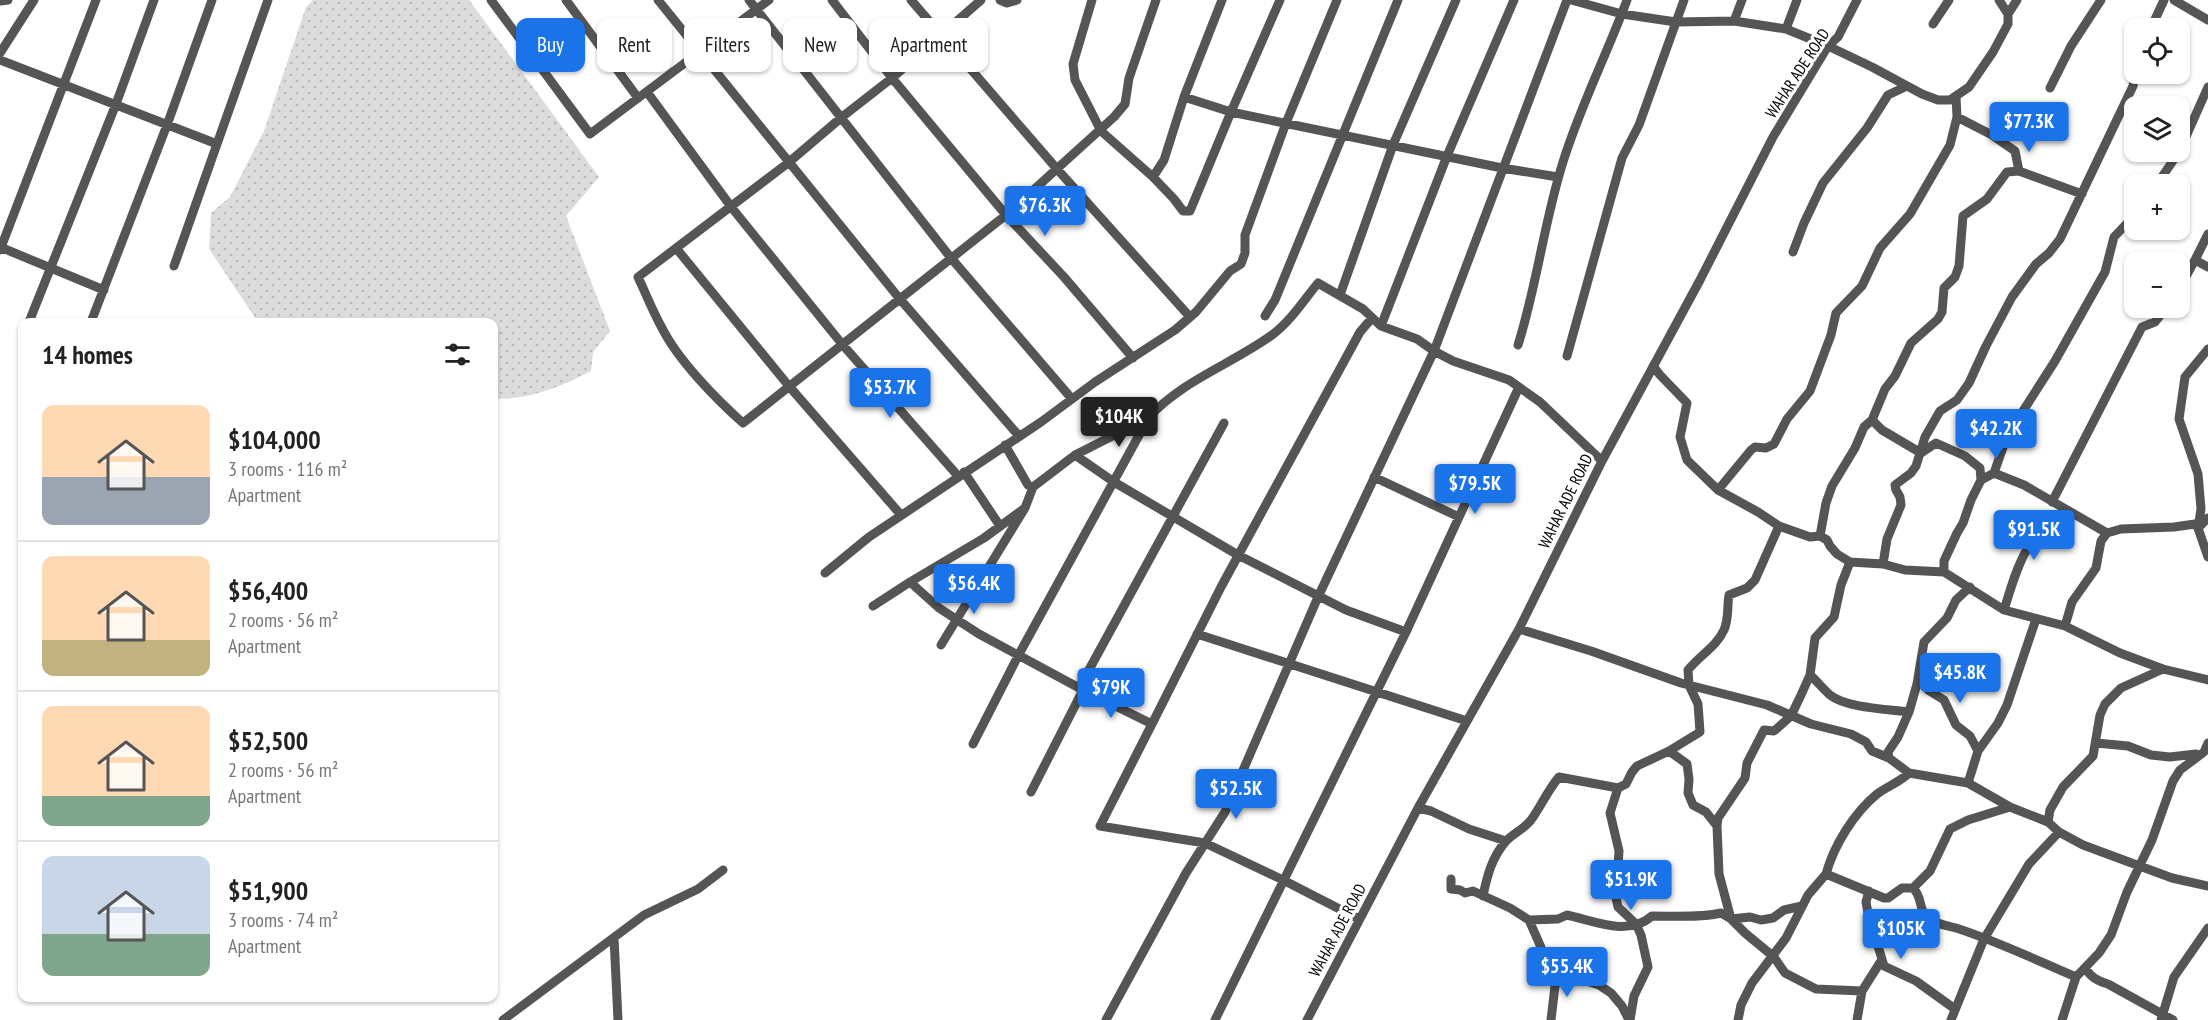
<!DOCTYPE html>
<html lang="en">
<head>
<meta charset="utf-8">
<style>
  :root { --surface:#fff; --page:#f2f2f2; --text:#222; --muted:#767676; --line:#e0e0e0; --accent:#1a73e8 }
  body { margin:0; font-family:"PT Sans Narrow",sans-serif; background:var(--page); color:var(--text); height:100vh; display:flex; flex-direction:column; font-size:22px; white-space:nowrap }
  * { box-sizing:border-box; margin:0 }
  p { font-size:20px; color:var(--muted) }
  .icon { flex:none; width:33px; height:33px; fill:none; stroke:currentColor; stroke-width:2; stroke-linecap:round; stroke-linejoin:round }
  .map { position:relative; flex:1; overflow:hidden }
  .drawer { position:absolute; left:18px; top:318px; width:480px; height:684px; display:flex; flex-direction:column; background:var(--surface); border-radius:12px; box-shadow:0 2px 4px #0004 }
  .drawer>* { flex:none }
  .top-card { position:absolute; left:516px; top:18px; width:570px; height:54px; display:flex; gap:12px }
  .buttons { position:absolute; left:2124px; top:18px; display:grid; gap:12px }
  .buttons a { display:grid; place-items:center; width:66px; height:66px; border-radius:12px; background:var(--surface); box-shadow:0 2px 4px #0004; font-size:30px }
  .price { position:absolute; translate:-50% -51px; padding:0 14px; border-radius:6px; background:var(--accent); color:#fff; font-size:20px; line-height:39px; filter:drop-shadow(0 2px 3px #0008) }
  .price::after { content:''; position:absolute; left:50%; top:36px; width:18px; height:14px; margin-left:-9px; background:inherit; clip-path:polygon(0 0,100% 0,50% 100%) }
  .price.active { background:#222; color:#fff }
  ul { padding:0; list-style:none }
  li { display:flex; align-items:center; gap:18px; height:150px; padding:0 24px }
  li+li { border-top:2px solid var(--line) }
  li span { display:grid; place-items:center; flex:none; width:168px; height:120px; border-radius:12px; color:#555 }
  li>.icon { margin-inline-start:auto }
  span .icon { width:72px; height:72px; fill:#fffc; stroke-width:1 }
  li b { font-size:26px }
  h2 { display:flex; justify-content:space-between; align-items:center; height:72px; padding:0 24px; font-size:26px }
  .tag { padding:0 21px; border-radius:12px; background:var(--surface); box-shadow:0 2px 4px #0004; font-size:21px; line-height:54px }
  .tag.active { background:var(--accent); color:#fff }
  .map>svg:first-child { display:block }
  .grass { fill:url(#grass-dots) }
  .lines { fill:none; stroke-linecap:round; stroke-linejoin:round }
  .minor { stroke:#555; stroke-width:9 }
  .labels { text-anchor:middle; stroke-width:6; stroke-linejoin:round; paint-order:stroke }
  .street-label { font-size:16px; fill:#000; stroke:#fff }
</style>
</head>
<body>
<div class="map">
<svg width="2208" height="1020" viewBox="0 0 2208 1020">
  <defs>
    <pattern id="grass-dots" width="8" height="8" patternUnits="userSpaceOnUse" patternTransform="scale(1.5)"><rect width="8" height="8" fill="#dcdcdc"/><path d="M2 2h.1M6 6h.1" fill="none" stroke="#bbb" stroke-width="1.8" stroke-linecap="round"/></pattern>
  </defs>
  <rect width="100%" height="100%" fill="#fff"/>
  <path class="grass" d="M313,0H469L599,177L566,216L610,331L593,352L591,371C559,388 531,399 494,399V322H258L209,249L211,213L230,197L264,131L306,7Z"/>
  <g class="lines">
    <path class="minor" d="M491,0L590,134L769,0
      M566,0L638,98
      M658,0L899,298L1019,436
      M749,0L951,258L1072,399
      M832,0L892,78L1006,215L1064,277L1133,358
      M911,0L1057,169L1190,317
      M981,0L892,78L842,117L788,163L638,277C646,294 653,312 662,328C678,360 716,399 743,423L1006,215L1114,117L1125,104L1129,78L1156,0
      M1000,0L1007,3L1017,0
      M1092,0L1073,64L1075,80L1101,131L1153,177L1174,199L1183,211H1190L1231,112L1280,0
      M1571,0L1622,14L1676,22L1734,21L1786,29L1828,46L1872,67L1922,94L1938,100H1950L1969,87L1993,52L2008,24V14L2017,0
      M1999,0L2008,14
      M2174,0L2208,20
      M0,1L8,0
      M1734,21L1742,0
      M1933,24L1949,0
      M2151,28L2164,0
      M1786,29L1797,0
      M0,53L34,0
      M0,60L217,144L268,0
      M2050,88L2071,46L2101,0
      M647,92L732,208L842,344L958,476
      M1184,97L1231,112L1502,168L1558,177
      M1957,117L1992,135L2015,151L2019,171L2082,194
      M2180,150L2208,87
      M1153,177L1164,160L1184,97L1222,0
      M2157,184L2179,152
      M2208,234L2195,260L2208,267
      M0,247L104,290
      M676,248L788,385L901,515
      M0,250L96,0
      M1793,252L1804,223L1823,183L1867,128L1888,95L1907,86
      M174,266L217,144
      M2180,287L2195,260
      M1340,295L1393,145L1456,0
      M1265,316L1275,300L1398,0
      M29,322L116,104L154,0
      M91,322L167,125L212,0
      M1381,326L1447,156L1514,0
      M1518,345C1537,285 1544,222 1563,162C1580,107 1607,54 1627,0
      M2208,349L2185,377L2179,419L2198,474L2201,509L2198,528L2208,557
      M1567,356L1622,158L1639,125L1684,0
      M1653,366L1660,375L1687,403L1680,437L1687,460L1718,490L1758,512L1779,526L1810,537L1820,536L1827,540L1830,546L1837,554L1850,562L1883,564L1905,570L1944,572L2004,610L2065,626L2120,653L2163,669L2208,680
      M1872,420L1882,430L1921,453L1936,443L1965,456L1980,468L1981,480L1994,473L2024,485L2107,533
      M1005,445L1028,485L1033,487
      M1075,455L1148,418
      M964,472L1000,526
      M1994,473L2007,436L2055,361L2105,272L2114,237L2134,216
      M1374,477L1459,517
      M1718,490L1751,450L1755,447L1766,448L1774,444L1787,419L1810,391L1831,335L1836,313L1862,286L1880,248L1910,214L1950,145L1957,117L1956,96
      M2052,502L2142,327L2155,322L2166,308
      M1025,508L1033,487L1075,455L1114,482L1238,555L1346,610L1406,632L1215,1020
      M1820,536L1826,503L1832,486L1855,448L1864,427L1872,420L1885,389L1895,376L1911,343L1938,319L1942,312L1944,288L1955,277L1959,266L1963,216L1987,199L2007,172L2019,171
      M1850,562L1841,585L1834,617L1815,638L1810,675L1801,695L1791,716L1774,731L1764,730L1747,763L1745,778L1718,818L1717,826L1719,874L1731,919L1745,933L1774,957L1785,973L1816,989L1862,991
      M1883,564L1887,539L1901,505L1900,497L1896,490L1895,485L1911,473L1916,466L1925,437L1940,411L1957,400L1969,383L1986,346L2012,297L2036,264L2049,253L2060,239L2133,86L2135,74
      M1944,572V561L1957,533L1963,523L1971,500L1981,480
      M825,573L869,537L1041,422L1095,382L1175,330L1196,312L1230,271L1241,264L1245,253V235L1286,123L1337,0
      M910,582L984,538L1025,508L941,645
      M873,606L910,582L939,608L979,634L1083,690
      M2004,610C2017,568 2025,535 2066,511
      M2065,626L2072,602L2096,568L2101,541L2107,533L2121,529L2174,527L2195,524L2198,528L2208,518
      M1519,629L1591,651L1681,683L1767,705L1811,724L1851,734L1866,742L1872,751L1889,758L1909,773L1968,783L2010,807L2048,822L2059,832L2083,845L2172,878L2208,886
      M1406,632L1519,387
      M1197,634L1467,721
      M1810,675C1817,681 1823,689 1830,695C1846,708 1888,709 1909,712
      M1919,675L1928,690L1944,700L1956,725L1970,736L1978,751
      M1079,688L1224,423
      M1152,724L1221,587L1360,332L1372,318
      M2096,743L2128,746L2151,755L2170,757L2196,754
      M973,744L1018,656L1149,417C1183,380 1232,364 1272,335C1290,322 1304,300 1318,283L1363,309L1381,326L1417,339L1434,351L1453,361L1509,380L1540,402L1602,461
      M1669,751L1687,764L1689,779L1688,793L1693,805L1706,812L1717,826
      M1889,758L1888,752L1898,737L1909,712L1917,684L1924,642L1947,618L1956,600L1970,587
      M1968,783L1978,751L1998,723L2007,705L2036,619
      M1031,792L1083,690L1152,724L1100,826L1205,843L1283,880L1359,919
      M2010,807L1968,820L1950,829L1930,871L1913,888C1923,898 1918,907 1926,916C1933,924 1946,925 1956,928C1997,941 2036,960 2076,977
      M1418,808L1431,811L1469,829L1506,841
      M2048,822L2050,810L2063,787L2093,756L2100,715L2105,704L2121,688L2163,669
      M1826,874C1834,845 1854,813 1877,794C1888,786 1900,782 1909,773
      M1451,879V889L1460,890L1465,893L1473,891L1510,908L1529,920L1558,919L1567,915C1594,921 1628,937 1652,916C1675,916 1698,918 1721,913L1731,919L1750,917L1761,920L1773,918L1784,910L1802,906
      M1869,891L1866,902L1868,913L1884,966L1916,981L1955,1009
      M1483,896C1487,876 1492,857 1506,841C1514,833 1524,829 1531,820C1541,806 1548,790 1559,777L1618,788
      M1529,920L1547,961L1565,974L1599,985L1611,993L1622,1006L1629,1020
      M614,938L618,1020
      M2085,968C2091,977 2097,981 2108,984L2173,1020
      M503,1020L644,915L698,889L723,870
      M1106,1020L1186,873L1225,812L1318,597L1434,351L1567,0
      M1307,1020L1418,808L1519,629L1602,461L1700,280L1773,137L1828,46L1838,37L1857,0
      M1551,1020L1555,986L1562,971
      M1630,1020L1634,996L1648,967L1641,935L1636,924L1618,907L1615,893L1617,881L1619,851L1610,813L1618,788L1626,784L1632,772L1637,766L1669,751L1700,732L1698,704L1689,685L1688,670C1699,656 1717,646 1724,630C1729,619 1727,606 1729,595L1747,588L1755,580L1779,526
      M1738,1020L1741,1005L1752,983L1786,938L1808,895L1826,874L1884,898H1888L1902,888H1913
      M1857,1020L1862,991L1881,961
      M1951,1020L1984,939L2029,864L2059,832
      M2062,1020L2076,977L2099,953L2111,935L2127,892L2152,840L2173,781L2180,770L2204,752L2208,743
      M2161,1020L2174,977L2208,928"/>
  </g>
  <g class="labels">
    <g class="street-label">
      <text transform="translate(1797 73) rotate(-57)" y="6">WAHAR ADE ROAD</text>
      <text transform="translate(1565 501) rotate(-64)" y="6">WAHAR ADE ROAD</text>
      <text transform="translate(1337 930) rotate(-62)" y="6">WAHAR ADE ROAD</text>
    </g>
  </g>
</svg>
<div class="buttons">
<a><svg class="icon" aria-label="locate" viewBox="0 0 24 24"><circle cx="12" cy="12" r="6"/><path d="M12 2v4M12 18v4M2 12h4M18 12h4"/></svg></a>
<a><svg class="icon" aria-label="layers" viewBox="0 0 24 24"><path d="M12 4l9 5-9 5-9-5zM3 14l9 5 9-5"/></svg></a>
<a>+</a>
<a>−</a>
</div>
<b class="price" style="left:2029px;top:153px">$77.3K</b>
<b class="price" style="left:1045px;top:237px">$76.3K</b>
<b class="price" style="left:890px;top:419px">$53.7K</b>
<b class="price active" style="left:1119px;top:448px">$104K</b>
<b class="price" style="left:1996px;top:460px">$42.2K</b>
<b class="price" style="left:1475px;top:515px">$79.5K</b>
<b class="price" style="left:2034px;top:561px">$91.5K</b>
<b class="price" style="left:974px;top:615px">$56.4K</b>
<b class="price" style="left:1960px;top:704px">$45.8K</b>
<b class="price" style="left:1111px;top:719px">$79K</b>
<b class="price" style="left:1236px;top:820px">$52.5K</b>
<b class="price" style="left:1631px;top:911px">$51.9K</b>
<b class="price" style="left:1901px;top:960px">$105K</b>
<b class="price" style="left:1567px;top:998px">$55.4K</b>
<div class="top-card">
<a class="tag active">Buy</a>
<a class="tag">Rent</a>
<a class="tag">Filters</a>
<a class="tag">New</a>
<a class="tag">Apartment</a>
</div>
<section class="drawer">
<h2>14 homes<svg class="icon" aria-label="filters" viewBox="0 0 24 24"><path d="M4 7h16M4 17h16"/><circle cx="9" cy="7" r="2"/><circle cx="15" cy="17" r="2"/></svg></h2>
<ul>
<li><span style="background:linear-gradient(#ffd9b3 60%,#9aa5b1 0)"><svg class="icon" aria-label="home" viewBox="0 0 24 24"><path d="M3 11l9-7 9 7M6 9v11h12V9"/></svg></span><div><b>$104,000</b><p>3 rooms · 116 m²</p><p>Apartment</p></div></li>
<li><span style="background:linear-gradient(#ffd9b3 70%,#c2b280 0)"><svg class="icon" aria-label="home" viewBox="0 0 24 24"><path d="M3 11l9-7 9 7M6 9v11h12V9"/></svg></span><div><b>$56,400</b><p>2 rooms · 56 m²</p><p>Apartment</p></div></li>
<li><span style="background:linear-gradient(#ffd9b3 75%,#7fa58c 0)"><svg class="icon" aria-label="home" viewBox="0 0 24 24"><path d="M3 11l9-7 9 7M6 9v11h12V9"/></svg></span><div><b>$52,500</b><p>2 rooms · 56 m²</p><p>Apartment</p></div></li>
<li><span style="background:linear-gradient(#c9d6e8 65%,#7fa58c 0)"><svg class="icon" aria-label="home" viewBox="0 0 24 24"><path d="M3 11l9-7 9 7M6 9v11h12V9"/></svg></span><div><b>$51,900</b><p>3 rooms · 74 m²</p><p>Apartment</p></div></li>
</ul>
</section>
</div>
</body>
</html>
